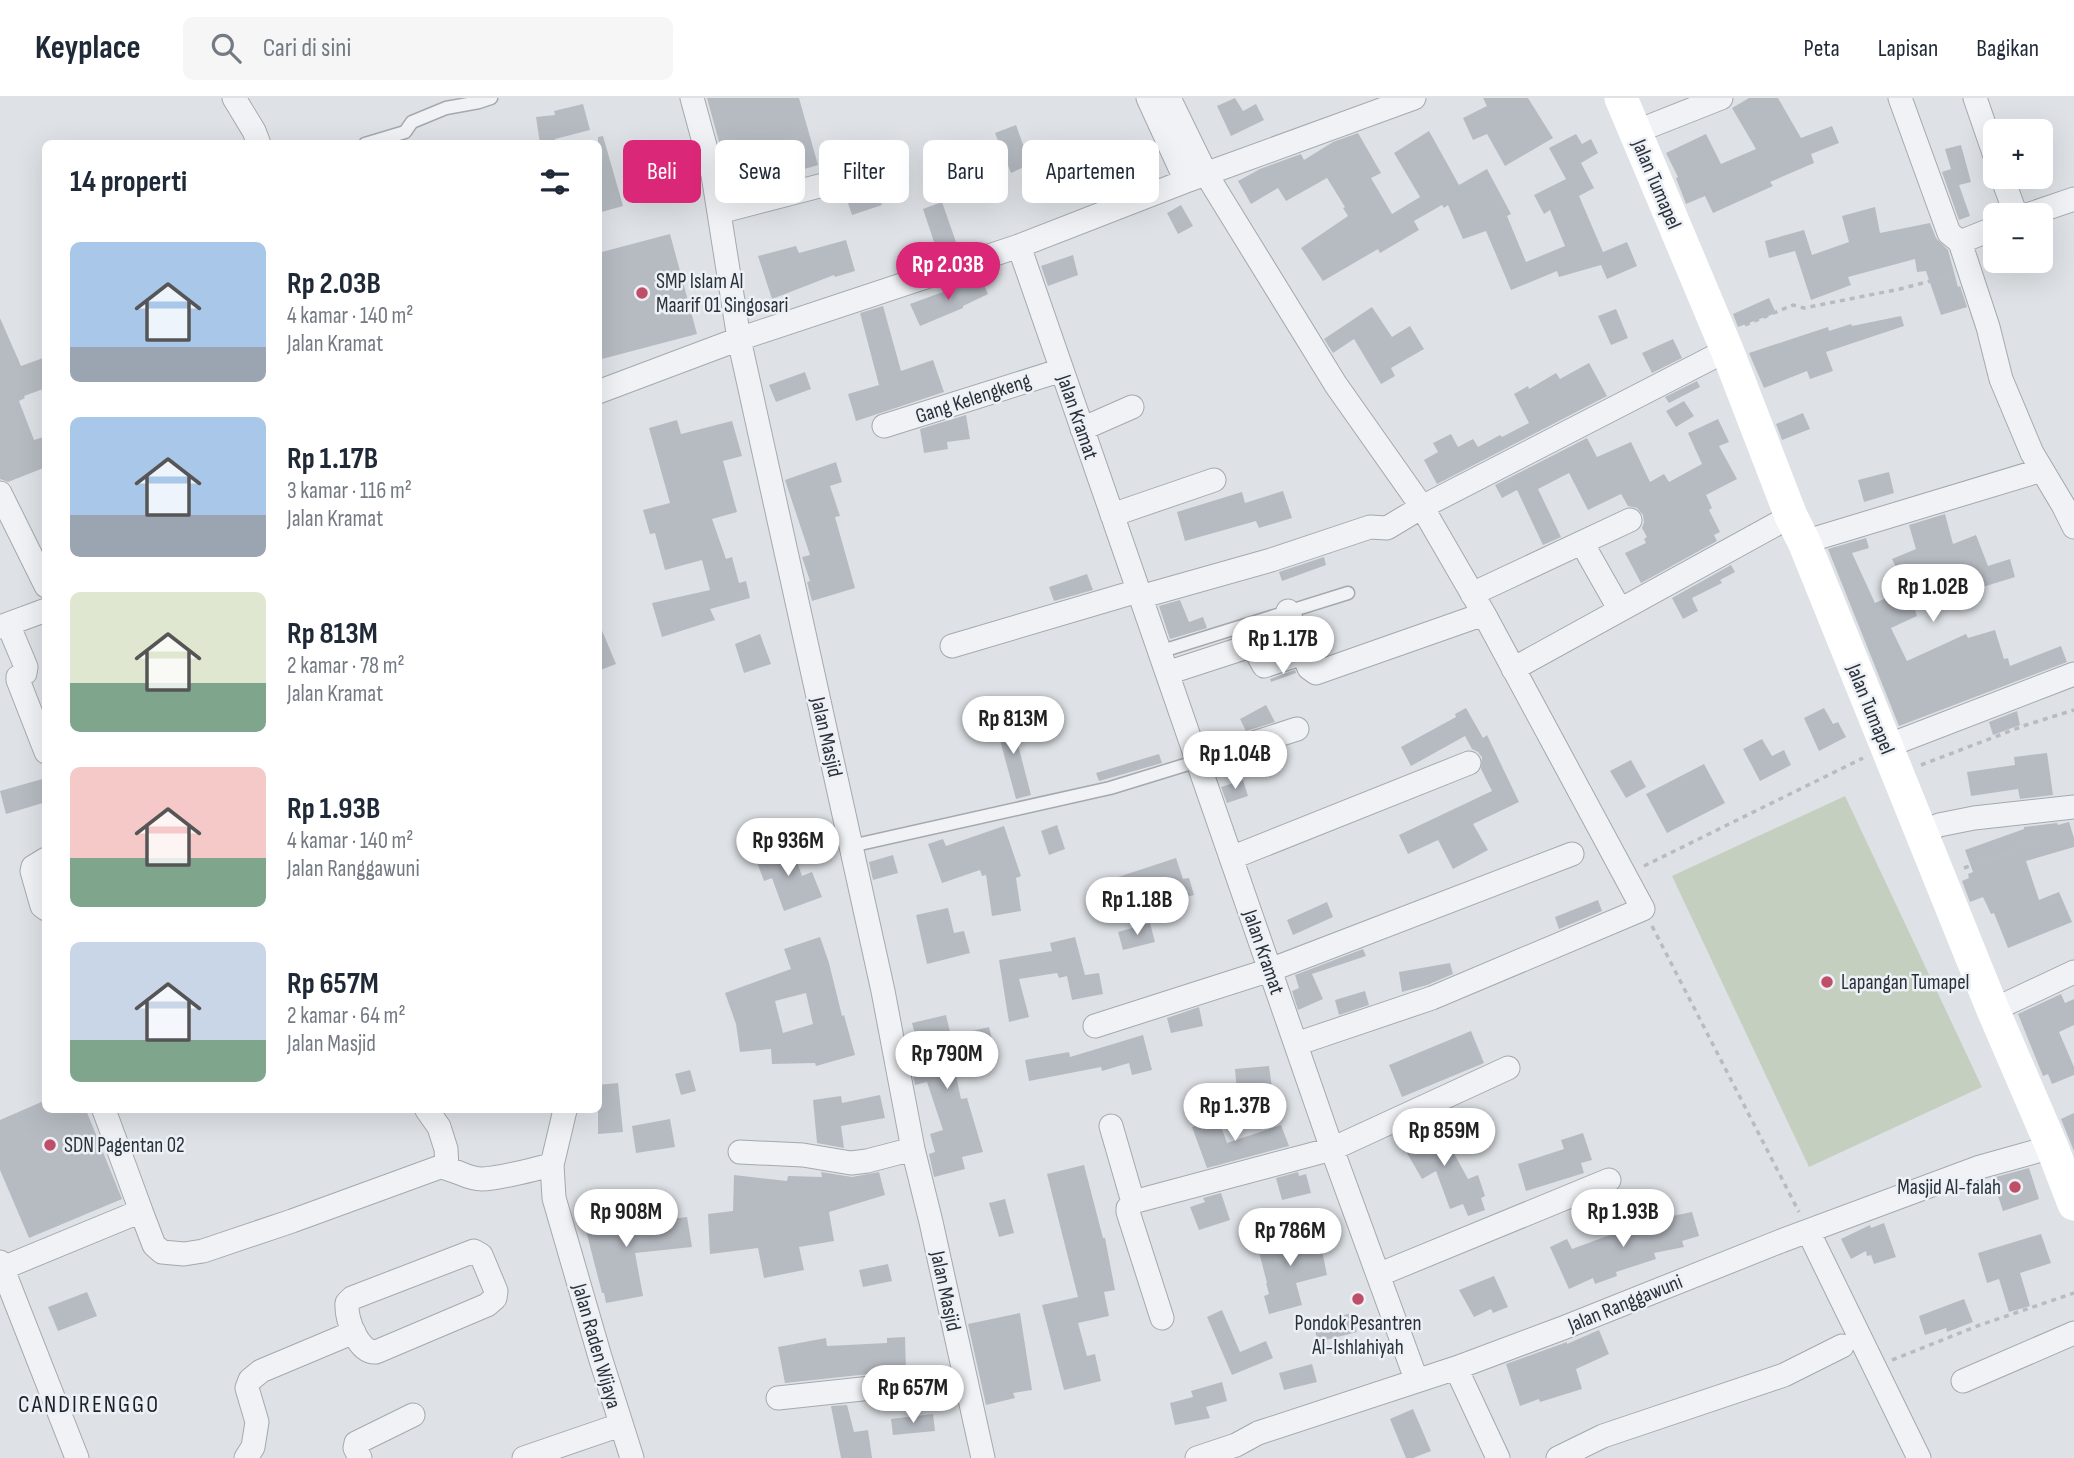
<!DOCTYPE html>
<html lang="id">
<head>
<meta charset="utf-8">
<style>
  :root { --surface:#fff; --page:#f6f6f7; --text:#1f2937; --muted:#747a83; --line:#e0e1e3; --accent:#db2777 }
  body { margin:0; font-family:"Sofia Sans Condensed",sans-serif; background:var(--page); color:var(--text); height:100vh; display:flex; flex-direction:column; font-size:26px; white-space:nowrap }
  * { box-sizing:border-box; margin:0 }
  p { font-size:23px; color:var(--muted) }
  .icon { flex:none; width:38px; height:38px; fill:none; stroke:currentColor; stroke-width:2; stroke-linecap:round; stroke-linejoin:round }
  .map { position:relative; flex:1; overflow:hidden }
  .side { position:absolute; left:42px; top:42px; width:560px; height:973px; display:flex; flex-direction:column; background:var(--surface); border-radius:10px; box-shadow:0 7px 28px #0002 }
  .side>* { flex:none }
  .top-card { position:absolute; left:623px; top:42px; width:665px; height:63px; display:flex; gap:14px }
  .buttons { position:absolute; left:1983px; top:21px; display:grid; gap:14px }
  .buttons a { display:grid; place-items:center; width:70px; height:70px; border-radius:10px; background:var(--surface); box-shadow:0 7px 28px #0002; font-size:35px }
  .price { position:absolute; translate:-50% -60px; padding:0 16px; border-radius:24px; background:#fff; color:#222; font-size:23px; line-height:46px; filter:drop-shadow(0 2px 4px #0008) }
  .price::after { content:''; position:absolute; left:50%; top:42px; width:21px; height:16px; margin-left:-10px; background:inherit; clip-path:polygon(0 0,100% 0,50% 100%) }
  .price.active { background:var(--accent); color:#fff }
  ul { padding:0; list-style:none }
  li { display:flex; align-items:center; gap:21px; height:175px; padding:0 28px }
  li span { display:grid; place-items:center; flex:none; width:196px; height:140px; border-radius:10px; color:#555 }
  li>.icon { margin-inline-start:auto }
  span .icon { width:84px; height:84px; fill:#fffc; stroke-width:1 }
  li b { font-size:30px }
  h2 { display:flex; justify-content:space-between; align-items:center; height:84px; padding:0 28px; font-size:30px }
  .tag { padding:0 24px; border-radius:10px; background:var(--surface); box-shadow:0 7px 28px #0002; font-size:24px; line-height:63px }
  .tag.active { background:var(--accent); color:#fff }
  header { display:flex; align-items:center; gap:42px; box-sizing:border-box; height:98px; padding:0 35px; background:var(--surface); border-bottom:2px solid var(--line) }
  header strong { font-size:33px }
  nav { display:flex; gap:38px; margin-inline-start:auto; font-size:24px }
  .search { width:490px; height:63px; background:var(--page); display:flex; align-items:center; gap:18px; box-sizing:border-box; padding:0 24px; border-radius:10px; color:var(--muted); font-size:26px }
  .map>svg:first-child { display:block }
  .green { fill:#c5cfc0 }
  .building { fill:#b6bbc2; fill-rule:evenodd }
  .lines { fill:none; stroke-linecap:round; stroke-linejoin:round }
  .lane-casing { stroke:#a4a9af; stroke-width:15 }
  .street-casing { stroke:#a4a9af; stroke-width:25 }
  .path { stroke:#b8bcc1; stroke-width:3.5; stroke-dasharray:5 5; stroke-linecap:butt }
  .lane { stroke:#f0f2f5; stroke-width:12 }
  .street { stroke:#f0f2f5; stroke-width:23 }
  .secondary { stroke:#fff; stroke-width:33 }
  .poi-dot { fill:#bf4f69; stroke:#edf0f4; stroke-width:2.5 }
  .labels { text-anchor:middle; stroke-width:5; stroke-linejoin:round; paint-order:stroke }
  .street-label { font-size:21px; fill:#29313b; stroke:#edf0f4 }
  .poi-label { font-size:21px; fill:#29313b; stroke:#edf0f4; text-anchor:start }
  .quarter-label { font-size:24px; letter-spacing:2px; fill:#1b222c; stroke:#edf0f4 }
</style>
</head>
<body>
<header>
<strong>Keyplace</strong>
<div class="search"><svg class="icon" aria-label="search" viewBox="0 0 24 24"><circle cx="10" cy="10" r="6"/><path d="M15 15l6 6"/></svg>Cari di sini</div>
<nav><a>Peta</a><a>Lapisan</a><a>Bagikan</a></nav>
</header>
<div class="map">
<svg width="2074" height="1360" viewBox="0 0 2074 1360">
  <rect width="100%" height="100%" fill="#dee2e6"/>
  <path class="green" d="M1845,698L1982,989L1809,1069L1672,778Z"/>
  <path class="building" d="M707,0H799L818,67L730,93L727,73Z
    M1235,0L1243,13L1256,6L1264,22L1231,38L1217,8Z
    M1483,0H1528L1553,40L1505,68L1487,36L1473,42L1463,20L1487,8Z
    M1749,0H1778L1801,40L1832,28L1839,45L1811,56L1814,65L1770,84L1773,88L1713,115L1705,98L1686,106L1676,80L1678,79L1666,55L1706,36L1721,66L1756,51L1732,10Z
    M583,6L590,32L555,41L556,46H540L536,19L555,17L554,13Z
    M1016,27L1030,66L1011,75L995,35Z
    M1429,33L1459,87L1487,71L1511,116L1507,118L1526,164L1565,148L1550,112L1544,116L1534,97L1566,81L1549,50L1576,36L1582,46L1591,41L1598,55L1581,65L1594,90L1579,98L1603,154L1627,144L1637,168L1607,181L1601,167L1559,179L1557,173L1511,192L1486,133L1463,141L1448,107L1444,110L1442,107L1414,123L1419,132L1380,155L1378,151L1323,183L1301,150L1348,118L1343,110L1345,109L1327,80L1286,103L1278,90L1251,106L1238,83L1260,71L1301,56L1304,62L1333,44L1358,35L1381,75L1371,80L1392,116L1420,99L1394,55Z
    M603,38L623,108L598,115V39Z
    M1961,47L1971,84L1959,87L1970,118L1959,122L1942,74L1951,71L1945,51Z
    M1085,57L1091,81L1062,94L1052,72Z
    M871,82L882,107L852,117L845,96L862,91L868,87Z
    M942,104L957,147L937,153L923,111Z
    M1181,107L1193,128L1178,136L1167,115Z
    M1875,109L1880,135L1930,125L1936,140L1948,152L1958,189L1960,188L1967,209L1941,217L1926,173L1917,174L1915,161L1848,179L1851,187L1811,202L1795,153L1769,160L1765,143L1804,132L1812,157L1849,144L1842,118Z
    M670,136L697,236L598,262V155Z
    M846,142L855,173L835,179L834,177L772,201L758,158L796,148L799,155Z
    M1073,157L1078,177L1048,188L1041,168Z
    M981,180L988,196L963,208V210L920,228L910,206Z
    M1769,200L1776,215L1738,229L1733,216Z
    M883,208L901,273L933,262L944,294L856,323L848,296L879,287L860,215Z
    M1372,209L1392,239L1410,228L1424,251L1391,270L1395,278L1381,286L1354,241L1333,255L1324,241Z
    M1616,211L1628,240L1611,247L1598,218Z
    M1901,218L1904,228L1826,254L1833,273L1810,281L1807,273L1764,290L1749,255L1828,229L1829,233L1851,226L1852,228Z
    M0,220L21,268L46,259V290L24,298L25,300L19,303L34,342L46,338V369L8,384L0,381Z
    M1673,241L1682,260L1652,275L1642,255Z
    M1589,265L1607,298L1437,386L1424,362L1438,354L1433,345L1451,336L1458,349L1473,341L1478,349L1500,337L1502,339L1529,325L1514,296L1528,288L1529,291L1556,275L1560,281Z
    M805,274L811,291L776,304L769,287Z
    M1697,283L1700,289L1669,305L1665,299Z
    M1684,303L1694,318L1676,329L1666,313Z
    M1803,315L1810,331L1782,342L1776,326Z
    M966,317L970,341L947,344L948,351L924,355L920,331Z
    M1718,321L1729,344L1719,348L1737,381L1706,397L1712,410L1709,412L1720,434L1714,437L1717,443L1641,485L1625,455L1646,445L1644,441L1647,439L1642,430L1644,424L1643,417L1637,410L1628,408L1621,396L1588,412L1569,375L1538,391L1561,439L1543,447L1517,392L1502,400L1495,387L1587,340L1597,359L1631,344L1650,384L1664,376L1669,384L1702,366L1688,335Z
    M677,322L681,336L732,323L742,358L723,363L737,414L712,421L726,461L732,459L739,485L746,483L750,500L710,511L715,522L662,539L652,505L710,492L702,462L665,472L655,435L650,436L643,412L670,405L649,330Z
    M836,364L842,384L830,388L840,418L835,419L855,490L812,503L807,484L810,483L802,459L810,457L785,382Z
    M1889,374L1894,395L1864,404L1858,382Z
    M1283,393L1292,420L1259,430L1256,423L1185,443L1177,414L1242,394L1245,405Z
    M1945,416L1953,446L1976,437L1988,468L2010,461L2015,479L1973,492L1972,489L1935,506L1915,512L1917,518L1891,530L1907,563L1966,536L1968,540L1995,532L2004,561L2008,560L2010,568L2061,548L2067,564L1899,628L1828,451L1866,440L1869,450L1852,455L1875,505L1906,491L1892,461L1916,451L1909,427Z
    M1324,459L1326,467L1282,483L1279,474Z
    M1731,467L1735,474L1720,482L1722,485L1692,500L1698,513L1683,521L1672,500Z
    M1087,476L1093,492L1054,503L1049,489Z
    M1180,502L1189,524L1203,519L1207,530L1170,541L1159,508Z
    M598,523L616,566L598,573Z
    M760,536L771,566L744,575L735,546Z
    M1283,540L1285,546L1271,551L1268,546Z
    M1295,572L1296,575L1271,584L1270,581Z
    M1266,607L1275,624L1246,633L1240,621Z
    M1466,610L1483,640L1487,637L1519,704L1473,726L1488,752L1453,771L1438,742L1408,756L1399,737L1492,693L1481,671L1482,659L1478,654L1472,651L1465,638L1411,668L1401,649L1456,619L1455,616Z
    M1824,610L1833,626L1838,624L1846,639L1819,653L1804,620Z
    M2017,613L2020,627L1993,637L1989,624Z
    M1010,616L1031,697L1016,701L994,620Z
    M1762,641L1772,658L1784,652L1791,667L1760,683L1743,651Z
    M2047,655L2053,697L2020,701L2018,691L1971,698L1967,674L2015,667L2014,659Z
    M1159,656L1162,665L1099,683L1096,675Z
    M1631,662L1646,689L1626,700L1610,673Z
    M1704,666L1725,705L1667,735L1646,696Z
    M46,680V704L6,716L0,693Z
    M1243,682L1248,698L1227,705L1221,689Z
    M2069,724L2074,740V749L2026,763L2039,802L2059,794L2072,824L2008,850L1994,815L1991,816L1983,799L1970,804L1962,783L1969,780L1968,776L1973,774L1965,752L2024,731V729L2057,725L2058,727Z
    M1057,727L1065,751L1049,757L1041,733Z
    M1004,728L1021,778L1016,780L1021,813L992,818L986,777L982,778L980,772L942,785L928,746L943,741L946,748Z
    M791,747L802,778L812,774L822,799L784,813L772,780L764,783L755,759Z
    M893,757L898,775L873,782L869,764Z
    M1176,760L1183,781L1189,780L1194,797L1152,809L1147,791L1121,799L1115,780Z
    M1598,802L1602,813L1559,831L1555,819Z
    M1327,804L1333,819L1293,837L1287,822Z
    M948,810L954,835L964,833L970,855L927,866L916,817Z
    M1150,825L1155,844L1123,852L1118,834Z
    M820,839L829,865L842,918L844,917L855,957L816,968L815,965L772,966L771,951L740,954L736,926L725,895L791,871L784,851ZM806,895L813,926L783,935L775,903Z
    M1075,839L1085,877L1099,875L1103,896L1072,902L1067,878L1059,880L1057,875L1019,881L1029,919L1009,924L999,862L1052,853L1050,845Z
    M1363,851L1366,858L1312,876L1323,901L1298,912L1292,893L1299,890L1295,877Z
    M1450,865L1453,876L1427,887L1402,894L1399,874Z
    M1365,893L1369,907L1339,917L1335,902Z
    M2061,896L2065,905L2074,901V927L2059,934L2074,969V977L2052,986L2048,976L2043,978L2018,916Z
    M1199,909L1203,928L1171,935L1167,920Z
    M946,917L951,938L989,929L993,945L951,954L961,1001L967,1000L983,1054L962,1059L965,1071L934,1079L929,1056L935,1054L930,1036L943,1032L927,984L915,987L910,963L921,960L912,925Z
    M1471,933L1484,965L1402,999L1389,967Z
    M1143,937L1152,972L1132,977L1129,965L1102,973L1101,969L1029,983L1025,962L1069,954L1070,959Z
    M1269,968L1272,990L1237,993L1235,971Z
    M690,972L696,993L681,997L675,976Z
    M618,985L623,1034L598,1036V987Z
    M880,997L885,1020L841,1028L844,1050L817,1045L813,1002L841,998L842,1005Z
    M46,1002V1012H86L122,1101L29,1140L0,1072V1022Z
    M2074,1015V1053L2061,1021Z
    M1218,1020L1227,1045L1281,1027L1289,1048L1207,1070L1192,1029Z
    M670,1021L675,1049L636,1055L632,1028Z
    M1436,1023L1468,1081L1478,1077L1485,1098L1481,1100L1485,1112L1468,1118L1463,1106L1450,1111L1436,1073L1422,1081L1400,1043Z
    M1583,1035L1592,1062L1581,1065L1584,1075L1526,1093L1518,1066L1564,1051L1561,1042Z
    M1084,1067L1103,1140H1105L1115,1192L1104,1194L1109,1218L1078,1225L1087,1258L1095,1256L1101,1283L1064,1292L1042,1207L1078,1199L1047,1076Z
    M2029,1070L2039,1101L2003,1113L1992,1080Z
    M821,1074L852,1079L879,1074L885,1097L829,1114L834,1143L799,1149L804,1172L764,1180L758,1150L710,1156L708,1116L733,1113L734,1077L787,1083L788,1078L822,1079Z
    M1298,1074L1299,1078L1306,1076L1311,1095L1282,1102L1276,1080Z
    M1221,1095L1230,1122L1199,1132L1190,1109L1205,1104L1203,1100Z
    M1005,1101L1014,1135L999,1139L989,1105Z
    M620,1105L626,1135L673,1130L672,1121L687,1119L692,1149L635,1155L643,1198L606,1205L604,1195H602L581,1113Z
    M1692,1114L1699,1138L1682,1143L1684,1149L1654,1155L1656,1161L1616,1174L1617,1178L1595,1186L1593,1180L1569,1191L1550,1149L1567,1141L1572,1151L1648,1123Z
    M1884,1125L1896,1159L1874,1166L1871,1157L1867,1158L1866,1153L1851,1161L1841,1141L1870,1127L1871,1130Z
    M1318,1132L1327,1177L1296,1185L1302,1207L1269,1216L1264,1198L1269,1196L1266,1185H1267L1257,1146Z
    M2041,1136L2051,1165L2020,1175L2030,1208L2009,1214L1999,1181L1987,1185L1978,1155Z
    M888,1166L892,1183L863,1189L859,1172Z
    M1494,1178L1508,1209L1493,1215L1491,1211L1474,1219L1459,1192Z
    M87,1194L97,1218L58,1233L48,1209Z
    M1964,1201L1973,1224L1947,1234L1946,1230L1925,1237L1919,1218Z
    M1222,1212L1240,1254L1266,1243L1273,1260L1232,1277L1207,1219Z
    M1020,1215L1032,1292L1013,1295L1015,1300L986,1307L968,1226Z
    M1352,1215L1357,1234L1318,1244L1313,1225Z
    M1599,1232L1609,1256L1576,1271L1582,1291L1540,1304L1539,1301L1520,1308L1506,1266L1567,1244V1246Z
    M905,1239L906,1272L785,1285L778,1249L826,1240L827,1248L887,1245V1240Z
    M1312,1266L1317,1284L1284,1292L1279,1275Z
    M1222,1284L1227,1303L1206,1309L1210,1320L1175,1327L1170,1305L1193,1299L1191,1293Z
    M847,1307L854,1334L868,1332L872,1360H841L831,1308Z
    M1413,1311L1431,1353L1413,1360H1406L1390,1321Z
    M933,1316L935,1333L893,1337L891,1321Z"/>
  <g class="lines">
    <g class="lane-casing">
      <path id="lane" d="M365,46L405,34L412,24L446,10L479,4L491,0
        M1159,554L1348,495
        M851,748L1110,690L1198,663"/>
    </g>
    <g class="street-casing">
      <path id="street" d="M234,0L254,33L259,46
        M692,0L713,77L739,241L883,893L913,1051L931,1124L983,1360
        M1148,0L1186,83
        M1169,0L1206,76L1336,287L1422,409L1484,516L1643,811L1432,900L1296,946
        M1900,0L1949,135L1960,144L1988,229L2001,281L2032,355L2063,407L2074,429
        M1975,0L1995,58
        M1635,34L1721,0
        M2002,79L2016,117
        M719,114L858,78
        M2027,117L2074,101
        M1960,144L1995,130
        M1019,148L1332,1051L1416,1281
        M598,294L739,241L1019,148L1186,83L1414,0
        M884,328L1062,272
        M1082,331L1132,309
        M0,395L46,488
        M1112,417L1214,382
        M1804,444L2042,372
        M1582,445L1620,512
        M1472,496L1630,422
        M1140,499L1271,462L1370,429L1387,430L1422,409L1727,252
        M1288,513L1306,563L1309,570L1316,575L1484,516
        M8,526L26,569L25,575L18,579V582L46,654
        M0,529L46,512
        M952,548L1138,493
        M1513,571L1791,418
        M1167,575L1250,548L1254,550L1264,568L1303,555
        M1887,648L2074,576
        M1198,663L1297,631
        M1921,736L1939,727L1974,720L2074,709
        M1231,760L1469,665
        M46,761L33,769L32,773L42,808L46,811
        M1993,912L2074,874
        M1095,928L1270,872L1572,756
        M104,1012L141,1113
        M427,1012L439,1029L446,1051L447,1070
        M565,1012L552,1067L554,1100L600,1259L632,1360
        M1111,1028L1133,1104
        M740,1054L803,1057L851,1065L867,1063L913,1051
        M1808,1133L1919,1360
        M474,1153L481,1157L496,1193L495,1200L487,1207L376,1254C358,1255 346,1221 347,1205L352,1200Z
        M0,1164L77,1360
        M3,1170L141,1113L154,1147L162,1154L184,1156L203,1153L292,1123L440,1069C456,1071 466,1081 482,1081C500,1081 533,1071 552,1067
        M1378,1177L1609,1082
        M1162,1220L1128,1114V1110L1133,1104L1332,1051L1508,970
        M1456,1270L1498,1360
        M1963,1283L2074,1235
        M778,1300L965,1280
        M246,1360L253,1349L257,1324L247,1290L250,1282L261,1273L354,1234
        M360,1360L355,1350L356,1345L413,1317
        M524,1360L620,1327
        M1197,1360L1236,1347L1258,1335L1456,1270L1563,1230L1781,1143L1980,1069L2052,1049
        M1558,1360L1603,1338L1784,1277L1842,1248"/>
    </g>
    <path class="path" d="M1745,227L1793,207L1804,210L1900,191L1950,178
      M1921,667L2026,627L2074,612
      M1644,768L1863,660
      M1964,770L2035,745
      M1652,828L1799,1114
      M1892,1262L1980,1227L2074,1195"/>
    <use href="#lane" class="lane"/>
    <use href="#street" class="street"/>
    <path class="secondary" d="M1621,0L1727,252L1791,418L1804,444L1993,912L2052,1049L2074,1106"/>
  </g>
  <g class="poi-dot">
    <circle cx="642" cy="195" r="7"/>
    <circle cx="1827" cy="884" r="7"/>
    <circle cx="50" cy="1047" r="7"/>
    <circle cx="2015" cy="1089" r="7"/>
    <circle cx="1358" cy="1201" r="7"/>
  </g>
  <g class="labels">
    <g class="street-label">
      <text transform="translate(1657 86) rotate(67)" y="7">Jalan Tumapel</text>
      <text transform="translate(973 300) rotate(-18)" y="7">Gang Kelengkeng</text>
      <text transform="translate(1078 319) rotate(71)" y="7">Jalan Kramat</text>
      <text transform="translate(1871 611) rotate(68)" y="7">Jalan Tumapel</text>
      <text transform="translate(827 639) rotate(77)" y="7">Jalan Masjid</text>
      <text transform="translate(1264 854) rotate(71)" y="7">Jalan Kramat</text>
      <text transform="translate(946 1193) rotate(78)" y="7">Jalan Masjid</text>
      <text transform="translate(1625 1205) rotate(-22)" y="7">Jalan Ranggawuni</text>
      <text transform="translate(597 1248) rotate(74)" y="7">Jalan Raden Wijaya</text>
    </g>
    <g class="poi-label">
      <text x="656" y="190">SMP Islam Al<tspan x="656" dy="24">Maarif 01 Singosari</tspan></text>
      <text x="1841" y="891">Lapangan Tumapel</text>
      <text x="64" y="1054">SDN Pagentan 02</text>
      <text x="2001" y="1096" text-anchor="end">Masjid Al-falah</text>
      <text x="1358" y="1232" text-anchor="middle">Pondok Pesantren<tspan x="1358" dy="24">Al-Ishlahiyah</tspan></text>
    </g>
    <g class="quarter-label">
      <text x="89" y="1314">CANDIRENGGO</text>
    </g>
  </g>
</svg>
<div class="buttons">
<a>+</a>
<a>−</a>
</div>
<b class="price active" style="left:948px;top:204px">Rp 2.03B</b>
<b class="price" style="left:1933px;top:526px">Rp 1.02B</b>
<b class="price" style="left:1283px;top:578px">Rp 1.17B</b>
<b class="price" style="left:1013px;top:658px">Rp 813M</b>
<b class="price" style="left:1235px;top:693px">Rp 1.04B</b>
<b class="price" style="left:788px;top:780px">Rp 936M</b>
<b class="price" style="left:1137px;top:839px">Rp 1.18B</b>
<b class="price" style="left:947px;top:993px">Rp 790M</b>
<b class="price" style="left:1235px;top:1045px">Rp 1.37B</b>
<b class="price" style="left:1444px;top:1070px">Rp 859M</b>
<b class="price" style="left:626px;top:1151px">Rp 908M</b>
<b class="price" style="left:1623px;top:1151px">Rp 1.93B</b>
<b class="price" style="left:1290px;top:1170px">Rp 786M</b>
<b class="price" style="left:913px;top:1327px">Rp 657M</b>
<div class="top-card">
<a class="tag active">Beli</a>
<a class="tag">Sewa</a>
<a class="tag">Filter</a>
<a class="tag">Baru</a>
<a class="tag">Apartemen</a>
</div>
<section class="side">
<h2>14 properti<svg class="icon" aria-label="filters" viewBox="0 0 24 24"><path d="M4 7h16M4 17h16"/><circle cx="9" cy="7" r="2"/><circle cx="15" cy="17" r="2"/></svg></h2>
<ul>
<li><span style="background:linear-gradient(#a9c7e8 75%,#9aa5b1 0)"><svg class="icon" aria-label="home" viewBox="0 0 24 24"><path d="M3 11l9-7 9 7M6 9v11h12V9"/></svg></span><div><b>Rp 2.03B</b><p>4 kamar · 140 m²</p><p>Jalan Kramat</p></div></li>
<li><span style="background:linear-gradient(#a9c7e8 70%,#9aa5b1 0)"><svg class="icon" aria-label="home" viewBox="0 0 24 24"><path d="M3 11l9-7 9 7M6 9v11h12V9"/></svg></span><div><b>Rp 1.17B</b><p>3 kamar · 116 m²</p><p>Jalan Kramat</p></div></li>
<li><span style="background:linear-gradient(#dfe7d0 65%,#7fa58c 0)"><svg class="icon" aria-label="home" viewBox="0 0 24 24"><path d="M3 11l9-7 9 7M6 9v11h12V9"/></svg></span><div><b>Rp 813M</b><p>2 kamar · 78 m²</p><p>Jalan Kramat</p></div></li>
<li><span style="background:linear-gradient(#f6c9c9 65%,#7fa58c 0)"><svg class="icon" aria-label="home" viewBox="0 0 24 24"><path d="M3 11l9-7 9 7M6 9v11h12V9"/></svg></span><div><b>Rp 1.93B</b><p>4 kamar · 140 m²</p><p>Jalan Ranggawuni</p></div></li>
<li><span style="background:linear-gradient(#c9d6e8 70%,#7fa58c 0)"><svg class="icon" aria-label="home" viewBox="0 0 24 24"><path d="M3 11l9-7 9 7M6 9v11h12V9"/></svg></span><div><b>Rp 657M</b><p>2 kamar · 64 m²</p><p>Jalan Masjid</p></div></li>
</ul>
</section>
</div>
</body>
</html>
